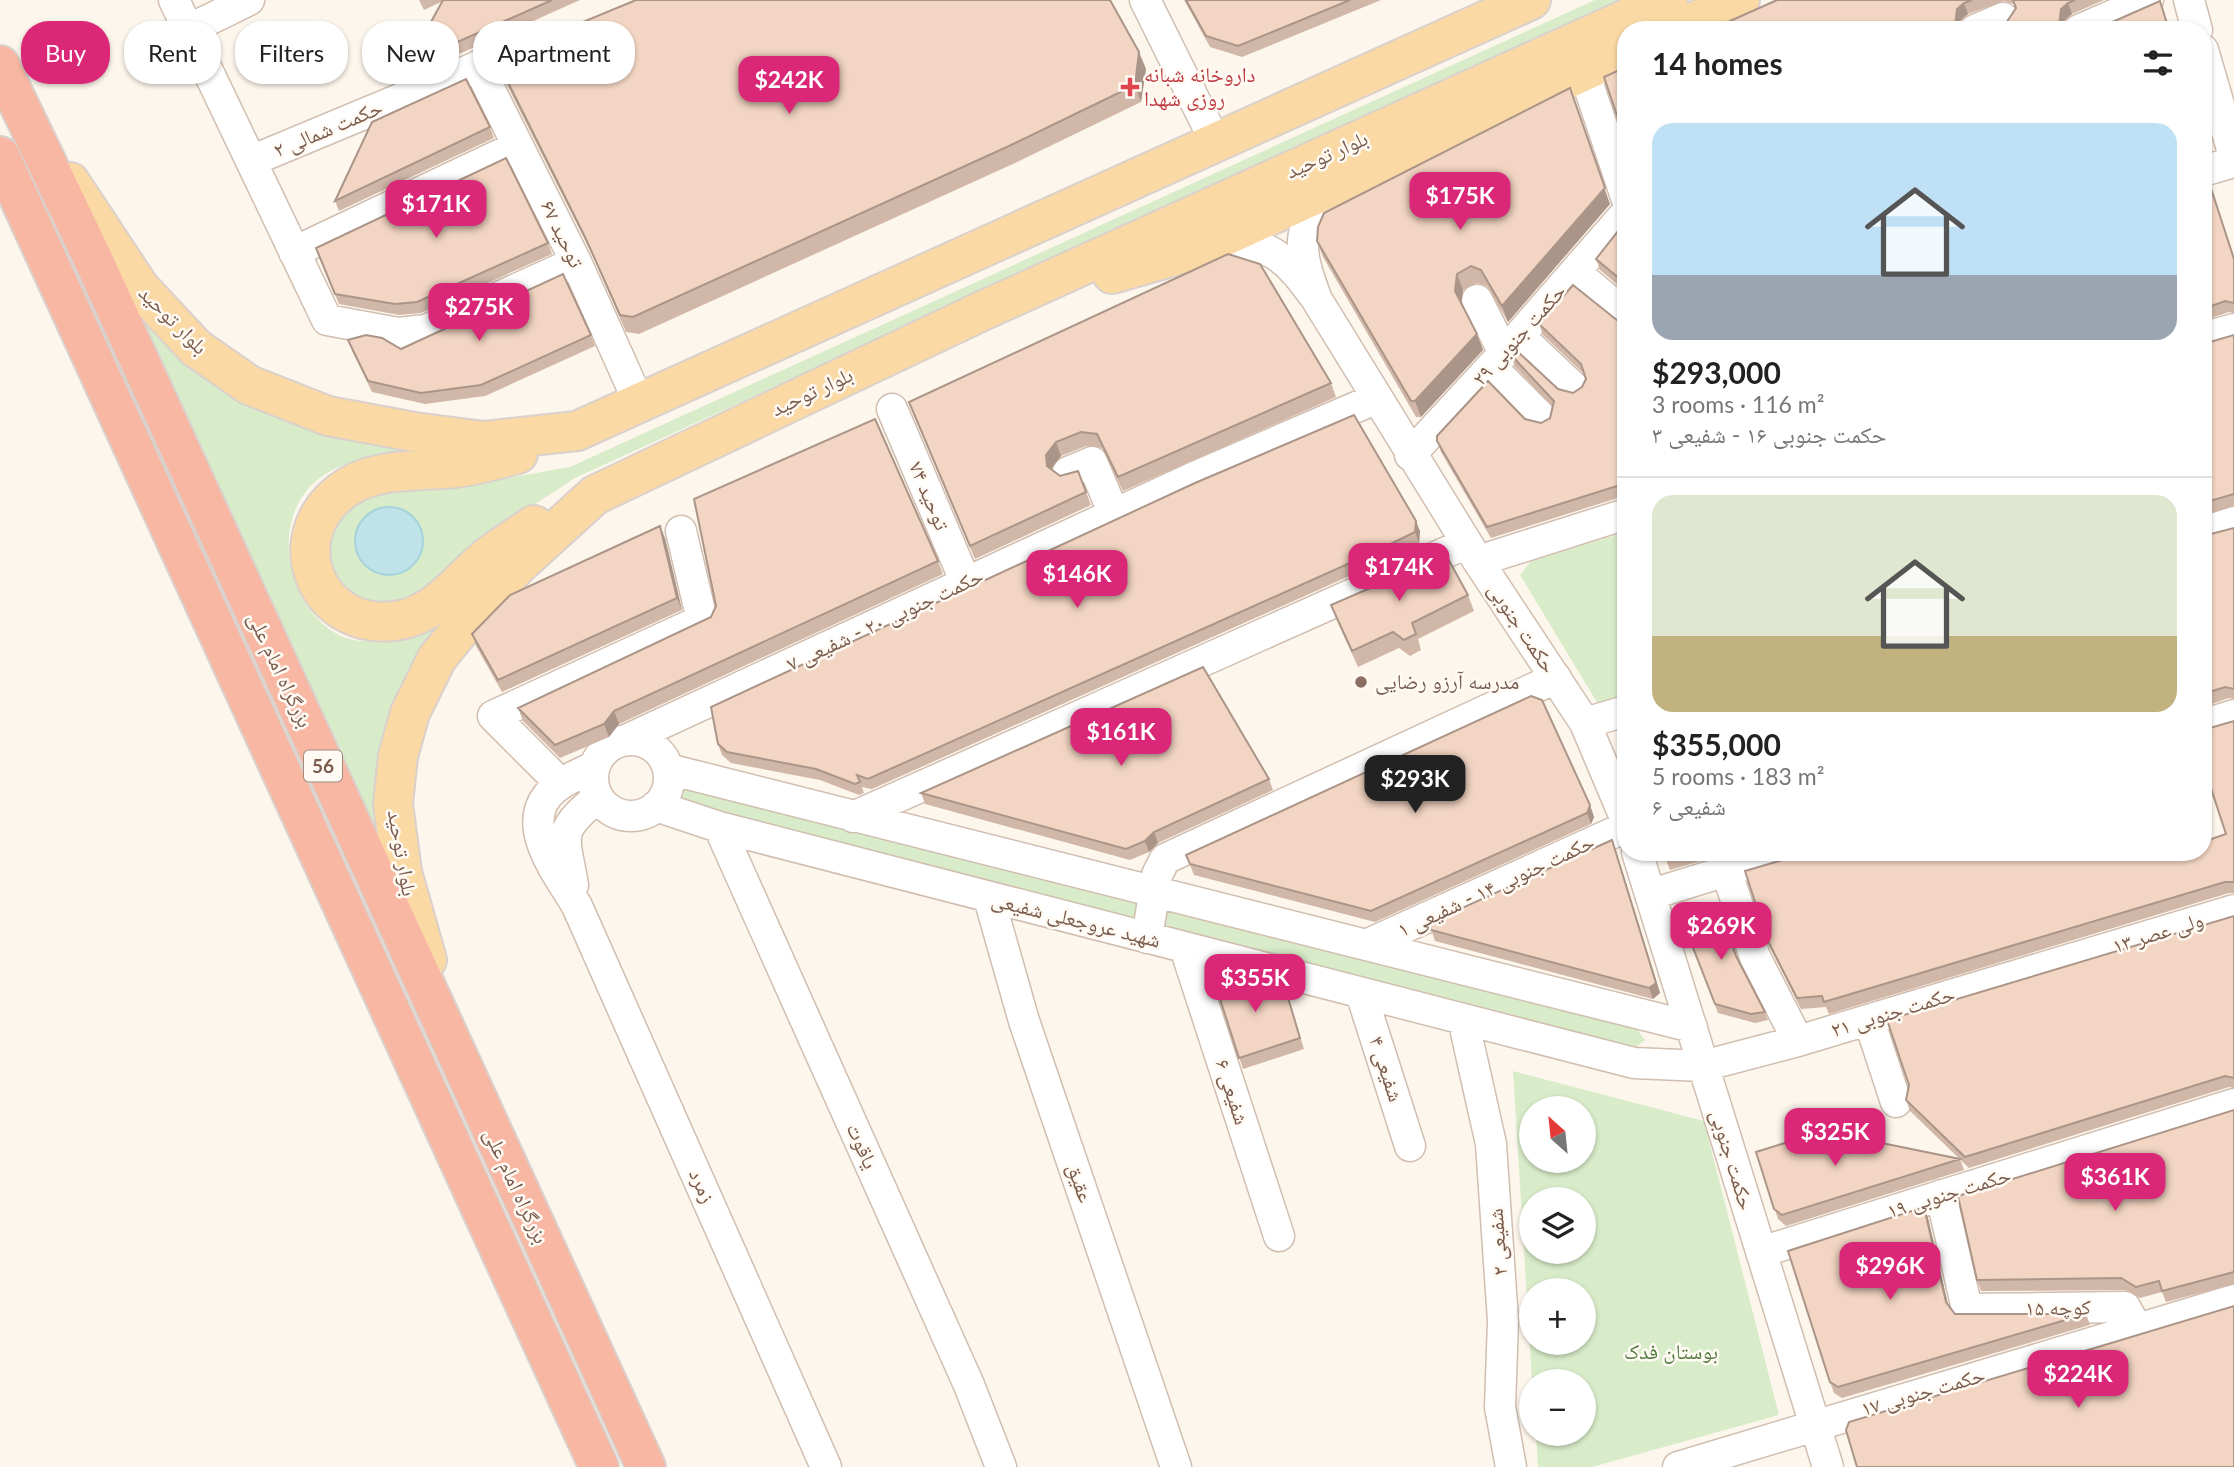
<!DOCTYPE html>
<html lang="en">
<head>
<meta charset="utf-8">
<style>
  :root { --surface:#fff; --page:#f6f6f6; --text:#222; --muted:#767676; --line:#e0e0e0; --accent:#db2777 }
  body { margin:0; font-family:Lato,"Noto Naskh Arabic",sans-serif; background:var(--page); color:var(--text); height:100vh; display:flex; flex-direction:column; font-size:26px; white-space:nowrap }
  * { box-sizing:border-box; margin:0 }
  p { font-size:23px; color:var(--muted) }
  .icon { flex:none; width:38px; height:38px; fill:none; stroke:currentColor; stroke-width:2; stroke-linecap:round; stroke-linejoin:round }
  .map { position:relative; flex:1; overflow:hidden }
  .panel { position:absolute; left:1617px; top:21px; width:595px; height:840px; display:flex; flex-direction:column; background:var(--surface); border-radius:28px; box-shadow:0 2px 5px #0004 }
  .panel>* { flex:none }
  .top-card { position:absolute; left:21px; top:21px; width:665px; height:63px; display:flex; gap:14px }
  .needle { width:46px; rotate:333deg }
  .fabs { position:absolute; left:1519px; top:1096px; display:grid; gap:14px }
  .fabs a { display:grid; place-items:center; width:77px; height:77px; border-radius:50%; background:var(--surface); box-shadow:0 2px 5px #0004; font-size:35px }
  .price { position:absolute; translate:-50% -60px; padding:0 16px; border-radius:14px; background:var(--accent); color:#fff; font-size:23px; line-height:46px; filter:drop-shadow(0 2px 4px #0008) }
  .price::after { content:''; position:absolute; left:50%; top:42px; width:21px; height:16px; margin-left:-10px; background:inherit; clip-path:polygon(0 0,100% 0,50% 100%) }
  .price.on { background:#222; color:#fff }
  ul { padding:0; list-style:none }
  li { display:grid; align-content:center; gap:14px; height:371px; padding:0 35px }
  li+li { border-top:2px solid var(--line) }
  li span { display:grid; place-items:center; height:217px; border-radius:21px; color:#555 }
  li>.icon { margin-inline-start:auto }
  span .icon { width:126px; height:126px; fill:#fffc; stroke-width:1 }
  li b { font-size:30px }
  h2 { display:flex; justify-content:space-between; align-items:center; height:84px; padding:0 35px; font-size:30px }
  .chip { padding:0 24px; border-radius:28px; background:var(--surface); box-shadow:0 2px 5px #0004; font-size:24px; line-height:63px }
  .chip.on { background:var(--accent); color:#fff }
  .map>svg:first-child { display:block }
  .green { fill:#d8ecc9; fill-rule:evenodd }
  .water { fill:#bfe3e8; stroke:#a5d3da; stroke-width:2 }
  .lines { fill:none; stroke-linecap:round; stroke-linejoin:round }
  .minor-casing { stroke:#d1beb0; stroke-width:33 }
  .major-casing { stroke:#dad1cd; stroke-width:42 }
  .highway-casing { stroke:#dad1cd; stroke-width:42 }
  .minor { stroke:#fff; stroke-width:30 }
  .major { stroke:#fbd9a5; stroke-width:38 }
  .highway { stroke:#f7b7a3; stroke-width:38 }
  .wall { fill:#d1b7a8 }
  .shaded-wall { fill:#aa9588 }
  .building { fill:#f3d5c3; stroke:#aa9588; stroke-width:2 }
  .health-dot { fill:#e0444e; stroke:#fffaf3; stroke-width:2.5 }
  .education-dot { fill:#8d6e63; stroke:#fffaf3; stroke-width:2.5 }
  .labels { text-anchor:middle; stroke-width:5; stroke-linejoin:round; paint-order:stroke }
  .shield { fill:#fffaf3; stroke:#a28b7f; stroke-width:2 }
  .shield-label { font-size:19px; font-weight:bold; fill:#7a5c4d }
  .health-label { font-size:21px; fill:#be3a42; stroke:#fffaf3; text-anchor:start }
  .street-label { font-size:21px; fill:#7a5c4d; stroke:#fffaf3 }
  .education-label { font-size:21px; fill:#785e54; stroke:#fffaf3; text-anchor:start }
  .park-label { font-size:21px; fill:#537a41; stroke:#fffaf3 }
</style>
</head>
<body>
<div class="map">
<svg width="2234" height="1467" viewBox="0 0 2234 1467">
  <rect width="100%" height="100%" fill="#fdf6ec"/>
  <path class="green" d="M1595,0H1621L575,478L500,527L417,598L378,609L331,580L325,539L345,506L378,491L452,488L570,467Z
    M110,269L147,320L416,447C384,455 343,458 316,481C269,521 286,609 341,636C374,651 418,631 448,619L380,843Z
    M1626,532V695L1598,704L1520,575L1531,561Z
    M677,785L1141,903L1136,922L672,803Z
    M1173,910L1636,1028L1645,1040L1635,1048L1169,931L1164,926V914Z
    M1513,1071L1704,1121L1779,1415L1592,1467H1538L1536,1433H1584V1381H1532ZM1531,1108H1584V1160H1531ZM1531,1199H1584V1251H1531ZM1531,1290H1584V1342H1531Z"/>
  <path class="water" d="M355 541a34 34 0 1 1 68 0a34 34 0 1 1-68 0Z"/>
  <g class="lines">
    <g class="minor-casing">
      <path id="minor" d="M174,0L327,320L398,333L426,330L576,262
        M1145,0L1206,123
        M2189,0L2197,30
        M188,30L249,0
        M1975,30L2003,18
        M2079,30L2148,0
        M2203,50L2234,156
        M478,66L576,262L640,405
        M1588,84L1626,197
        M251,161L534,43
        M2203,171L2234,162
        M1212,247C1267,236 1287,258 1317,300C1298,249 1294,230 1331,188
        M294,252L518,146
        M1575,272L1626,315
        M1317,300L1478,561L1585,723L1626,820
        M1477,300L1504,353
        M1519,336L1573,387
        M2203,338L2234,329
        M1491,367L1541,417
        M892,409L966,583
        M1410,455L1504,353L1626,213
        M1068,472L1092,462L1114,514
        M2203,532L2234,522
        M1478,561L1626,514
        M1585,723L1626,711
        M2203,725L2234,715
        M626,740L1192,478L1375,399
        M593 778a38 38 0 1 1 76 0a38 38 0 1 1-76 0Z
        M595,766C580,774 560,781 548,795C520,829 560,876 577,906L826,1467
        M668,769L1692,1027
        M561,784L493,716L702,620L681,531
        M656,806L719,827L1634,1063L1703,1066L1798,1041L2234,910
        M853,817L1467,543
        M719,827L969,1385L1001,1467
        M1637,852L1828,1467
        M1720,852L1755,957L1798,1041
        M573,885C564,833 556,832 598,797
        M1652,894L1788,852
        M989,898L1024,1021L1176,1467
        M1147,938L1157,875L1165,859L1556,678
        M1366,945L1626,827
        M1185,948L1279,1236
        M1361,993L1410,1146
        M1463,1019L1491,1144L1503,1321L1500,1407L1511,1467
        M1869,1020L1896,1102
        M1941,1195L1967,1309L2125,1307L2137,1329
        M1761,1252L2234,1104
        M1678,1467L2234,1300"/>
    </g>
    <g class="major-casing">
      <path id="major" d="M1677,30L1740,0
        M70,182L140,288L196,348L249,385L328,416L414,432L484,441L577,431L1531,0
        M1112,274L1195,250L1626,52
        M518,454C498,459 476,466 455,468C422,471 381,468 351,485C273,531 316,640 405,619C440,610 463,576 490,555C504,545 519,535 534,525
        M427,960L402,872L393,804L398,756L410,713L437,658L474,613L518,565L595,495L982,311L1668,0"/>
    </g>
    <g class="highway-casing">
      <path id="highway" d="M0,65L93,259L646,1467
        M0,156L599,1467"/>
    </g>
    <use href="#minor" class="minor"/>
    <use href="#major" class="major"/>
    <use href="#highway" class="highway"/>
  </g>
  <path class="wall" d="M419,0H580L412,75L408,64L443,1L424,10Z
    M1184,0H1381L1242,57L1210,47Z
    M1777,0H2104L2072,14L2065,20L2064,30H1987L2006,23L2016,9L2014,4L2004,1L1968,14L1961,20Z
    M496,58L1146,69L1141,102L1015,163L639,334L626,332L592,254L502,75Z
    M490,127L494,138L339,211L335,201Z
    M2203,176L2234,258V313L2229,312L2203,321Z
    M1610,204L1508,322L1487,286L1477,283L1463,290L1462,303L1483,350L1421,417H1416L1323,257L1317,241Z
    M1626,221V292L1600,270L1596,259Z
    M548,243L552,254L421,313L399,315L339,304L320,259Z
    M1626,320V497H1621L1491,538L1441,452L1437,441L1525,419L1541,423L1550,418L1552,406L1515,367L1511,355L1558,389L1573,393L1582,387L1586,379L1584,374L1543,335L1539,324Z
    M591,335L595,346L485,396L425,404L372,392L352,351L348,340L401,349Z
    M2234,335V506L2203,516V344Z
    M1331,383L1336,397L1123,491L1102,448L1086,446L1061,456L1051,469L1086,492L1091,505L975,559L909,402Z
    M2234,528V699L2229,698L2203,707V536Z
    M1420,531L1419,543L1374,565L872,789L862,787L864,793L859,795L820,780L731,763L722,755L718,744L711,707Z
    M665,538L682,610L502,692L476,646L472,634Z
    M938,561L943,574L619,724L609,737L560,758L523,721L518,708Z
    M1468,595L1474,611L1418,639L1421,650L1410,656L1399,648L1358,667L1337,621L1331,605Z
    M2234,721V893H2229L1829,1014L1826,1007L1801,1009L1771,950L1745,871L2203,852L2226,834Z
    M1269,779L1273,790L1158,843L1149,852L1130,860L925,804L921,793Z
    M1590,805L1594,817L1591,824L1375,922L1194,875L1186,855Z
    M1616,851L1660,993L1653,999L1435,941L1429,923Z
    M1663,852H1703L1704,860L1670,870Z
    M2234,916V1088L2229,1087L1969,1168L1910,1111L1906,1100Z
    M1685,927L1737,957L1765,1012L1768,1020L1755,1023L1718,1013Z
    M1212,974L1286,991L1304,1049L1243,1069Z
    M2234,1110V1284L2166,1302L2162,1292L2140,1298L2125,1290L1981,1291L1977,1280Z
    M1756,1152L1960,1159L1964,1170L1786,1226L1778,1219Z
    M1924,1207L1928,1218L1948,1305L1955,1314H2086L2090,1325L1842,1398L1834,1393L1830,1382Z"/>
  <path class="shaded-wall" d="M1964,3L1968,14L1961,20L1959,30H1956L1955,25L1957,9Z
    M2068,3L2072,14L2065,20L2064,30H2060L2059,25L2061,9Z
    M1139,52L1146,69L1141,102L1135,85Z
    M1570,88L1610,204L1508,322L1502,306Z
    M1457,274L1463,290L1461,307L1455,291Z
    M1477,334L1483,350L1421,417L1415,401Z
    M1056,442L1061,456L1051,469L1047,466L1046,455Z
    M1416,521L1420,531L1419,543L1415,532Z
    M660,526L665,538L682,610L677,598Z
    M614,711L619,724L609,737L604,724Z
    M1590,805L1594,817L1591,824L1587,813Z
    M1154,832L1158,843L1149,852L1145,841Z
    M1616,851L1660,993L1653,999L1649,988Z
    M1924,1207L1928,1218L1950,1313L1946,1302Z"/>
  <path class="building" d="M443,0H552L408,64Z
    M636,0H1110L1139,52L1135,85L1009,146L633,317L620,315L585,237L496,58Z
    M1186,0H1350L1238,46L1206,36Z
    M1777,0H1972L1964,3L1957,9L1955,25L1958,30H1710Z
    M2013,0H2075L2068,3L2061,9L2059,25L2062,30H1987L2006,23L2016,8Z
    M2160,1L2169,30H2094Z
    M1626,67V142L1604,77Z
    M466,79L490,127L335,201L372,122Z
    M1570,88L1605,188L1502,306L1481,270L1471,266L1457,274L1455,291L1477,334L1415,401H1411L1317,241L1318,227L1324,213Z
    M506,158L548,243L417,302L395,304L335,294L316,248Z
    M2203,176H2207L2234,259V303L2225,301L2203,309Z
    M1626,221V284L1596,259Z
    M1228,254L1260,264L1331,383L1118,477L1097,434L1081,432L1056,442L1046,455L1047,466L1060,476L1078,471L1086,492L970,546L909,402Z
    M563,274L591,335L481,385L421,393L368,381L348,340L366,335L382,338L401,349Z
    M1573,285L1618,321L1626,320V486H1617L1487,527L1437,441V436L1488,381L1525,419L1541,423L1550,418L1554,401L1511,355L1516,350L1558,389L1573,393L1582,387L1586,379L1581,364L1539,324Z
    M2234,335V494L2203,503V344Z
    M1354,415L1416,521L1415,532L1370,554L868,779L857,775L860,782L855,784L816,769L727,752L718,744L711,707L1195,483Z
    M875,419L938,561L614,711L604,724L555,745L518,708L711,617L716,606L694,499Z
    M660,526L677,598L498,680L472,634L510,595Z
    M2234,528V689L2225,687L2203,694V536Z
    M1446,555L1468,595L1412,623L1416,634L1404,640L1393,632L1352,651L1331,605Z
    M1203,667L1269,779L1154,832L1145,841L1126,849L921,793Z
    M1531,696L1542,700L1590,805L1587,813L1371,911L1190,864L1186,855Z
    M1626,718V747L1618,723Z
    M2234,721V882H2225L1824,1002L1822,996L1797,998L1767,939L1745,871L1810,852H2203V842L2226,834L2203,764V730Z
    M1612,840L1656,983L1649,988L1431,930L1429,923Z
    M1663,852H1688L1666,859Z
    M1719,905L1736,956L1765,1012L1751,1014L1715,1004L1685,927L1690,915Z
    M2234,916V1078L2225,1076L1965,1157L1906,1100L1909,1085L1887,1020Z
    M1218,971L1286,991L1300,1038L1239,1058L1212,974Z
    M2234,1110V1272L2162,1291L2159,1281L2136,1287L2121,1278L1977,1280L1958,1196Z
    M1823,1131L1960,1159L1782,1215L1774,1209L1756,1152Z
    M1924,1207L1946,1302L1955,1314H2086L1838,1387L1830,1382L1788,1251Z
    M2234,1306V1467H1857L1846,1430L1849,1422Z"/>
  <path class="health-dot" d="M1126.5 76.5h7v7h7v7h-7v7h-7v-7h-7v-7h7z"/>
  <circle class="education-dot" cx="1361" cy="682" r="7"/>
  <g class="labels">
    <rect class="shield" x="304" y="750.5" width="38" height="31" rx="5"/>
    <g class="shield-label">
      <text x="323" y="773">56</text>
    </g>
    <g class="health-label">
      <text x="1144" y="82">داروخانه شبانه<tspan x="1144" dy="24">روزی شهدا</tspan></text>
    </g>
    <g class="street-label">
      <text transform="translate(328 129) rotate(-23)" y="7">حکمت شمالی ۲</text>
      <text transform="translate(1327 155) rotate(-24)" y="7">بلوار توحید</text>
      <text transform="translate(562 234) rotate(64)" y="7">توحید ۶۷</text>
      <text transform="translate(173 320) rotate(45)" y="7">بلوار توحید</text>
      <text transform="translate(1519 335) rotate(-48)" y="7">حکمت جنوبی ۲۹</text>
      <text transform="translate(812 392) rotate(-25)" y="7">بلوار توحید</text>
      <text transform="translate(929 496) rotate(67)" y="7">توحید ۷۴</text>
      <text transform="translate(885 620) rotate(-25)" y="7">حکمت جنوبی ۲۰ - شفیعی ۷</text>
      <text transform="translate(1522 628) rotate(56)" y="7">حکمت جنوبی</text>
      <text transform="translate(280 670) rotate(65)" y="7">بزرگراه امام علی</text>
      <text transform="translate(402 853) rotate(80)" y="7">بلوار توحید</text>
      <text transform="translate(1496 886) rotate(-25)" y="7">حکمت جنوبی ۱۴ - شفیعی ۱</text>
      <text transform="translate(1076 920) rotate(14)" y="7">شهید عروجعلی شفیعی</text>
      <text transform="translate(2158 933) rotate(-17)" y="7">ولی عصر ۱۳</text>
      <text transform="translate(1893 1012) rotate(-17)" y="7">حکمت جنوبی ۲۱</text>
      <text transform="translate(1386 1069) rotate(72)" y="7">شفیعی ۴</text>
      <text transform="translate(1232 1092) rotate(72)" y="7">شفیعی ۶</text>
      <text transform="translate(862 1146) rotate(66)" y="7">یاقوت</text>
      <text transform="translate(1732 1160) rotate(73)" y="7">حکمت جنوبی</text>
      <text transform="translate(1080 1183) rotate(71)" y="7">عقیق</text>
      <text transform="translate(516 1186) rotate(65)" y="7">بزرگراه امام علی</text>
      <text transform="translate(702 1186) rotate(66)" y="7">زمرد</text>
      <text transform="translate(1949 1193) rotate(-17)" y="7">حکمت جنوبی ۱۹</text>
      <text transform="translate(1498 1242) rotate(-94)" y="7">شفیعی ۲</text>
      <text transform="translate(2058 1308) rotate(-1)" y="7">کوچه ۱۵</text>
      <text transform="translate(1923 1392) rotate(-16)" y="7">حکمت جنوبی ۱۷</text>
    </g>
    <g class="education-label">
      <text x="1375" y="689">مدرسه آرزو رضایی</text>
    </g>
    <g class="park-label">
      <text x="1671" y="1359">بوستان فدک</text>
    </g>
  </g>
</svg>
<div class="fabs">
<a><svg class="needle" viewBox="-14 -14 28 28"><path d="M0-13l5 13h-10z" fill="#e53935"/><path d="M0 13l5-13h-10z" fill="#767676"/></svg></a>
<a><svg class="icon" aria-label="layers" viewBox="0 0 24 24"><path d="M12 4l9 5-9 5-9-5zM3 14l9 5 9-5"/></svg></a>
<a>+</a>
<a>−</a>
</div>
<b class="price" style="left:789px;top:116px">$242K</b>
<b class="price" style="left:1460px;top:232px">$175K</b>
<b class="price" style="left:436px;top:240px">$171K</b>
<b class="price" style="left:479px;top:343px">$275K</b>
<b class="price" style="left:1399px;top:603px">$174K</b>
<b class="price" style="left:1077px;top:610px">$146K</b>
<b class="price" style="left:1121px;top:768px">$161K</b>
<b class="price on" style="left:1415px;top:815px">$293K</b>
<b class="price" style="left:1721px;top:962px">$269K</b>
<b class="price" style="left:1255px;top:1014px">$355K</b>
<b class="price" style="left:1835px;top:1168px">$325K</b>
<b class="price" style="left:2115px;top:1213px">$361K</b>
<b class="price" style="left:1890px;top:1302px">$296K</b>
<b class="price" style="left:2078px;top:1410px">$224K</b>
<div class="top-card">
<a class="chip on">Buy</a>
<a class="chip">Rent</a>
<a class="chip">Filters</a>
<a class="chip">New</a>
<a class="chip">Apartment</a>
</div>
<section class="panel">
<h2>14 homes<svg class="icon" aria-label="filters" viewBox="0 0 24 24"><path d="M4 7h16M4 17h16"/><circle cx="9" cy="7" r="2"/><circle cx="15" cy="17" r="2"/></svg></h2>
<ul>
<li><span style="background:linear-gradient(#bfe0f5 70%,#9aa5b1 0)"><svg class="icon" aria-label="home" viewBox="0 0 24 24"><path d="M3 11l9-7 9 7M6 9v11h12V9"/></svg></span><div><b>$293,000</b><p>3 rooms · 116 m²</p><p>حکمت جنوبی ۱۶ - شفیعی ۳</p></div></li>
<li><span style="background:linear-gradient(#dfe7d0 65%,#c2b280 0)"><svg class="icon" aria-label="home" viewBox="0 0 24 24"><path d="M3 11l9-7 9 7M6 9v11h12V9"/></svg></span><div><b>$355,000</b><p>5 rooms · 183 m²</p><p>شفیعی ۶</p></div></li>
</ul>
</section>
</div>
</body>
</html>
